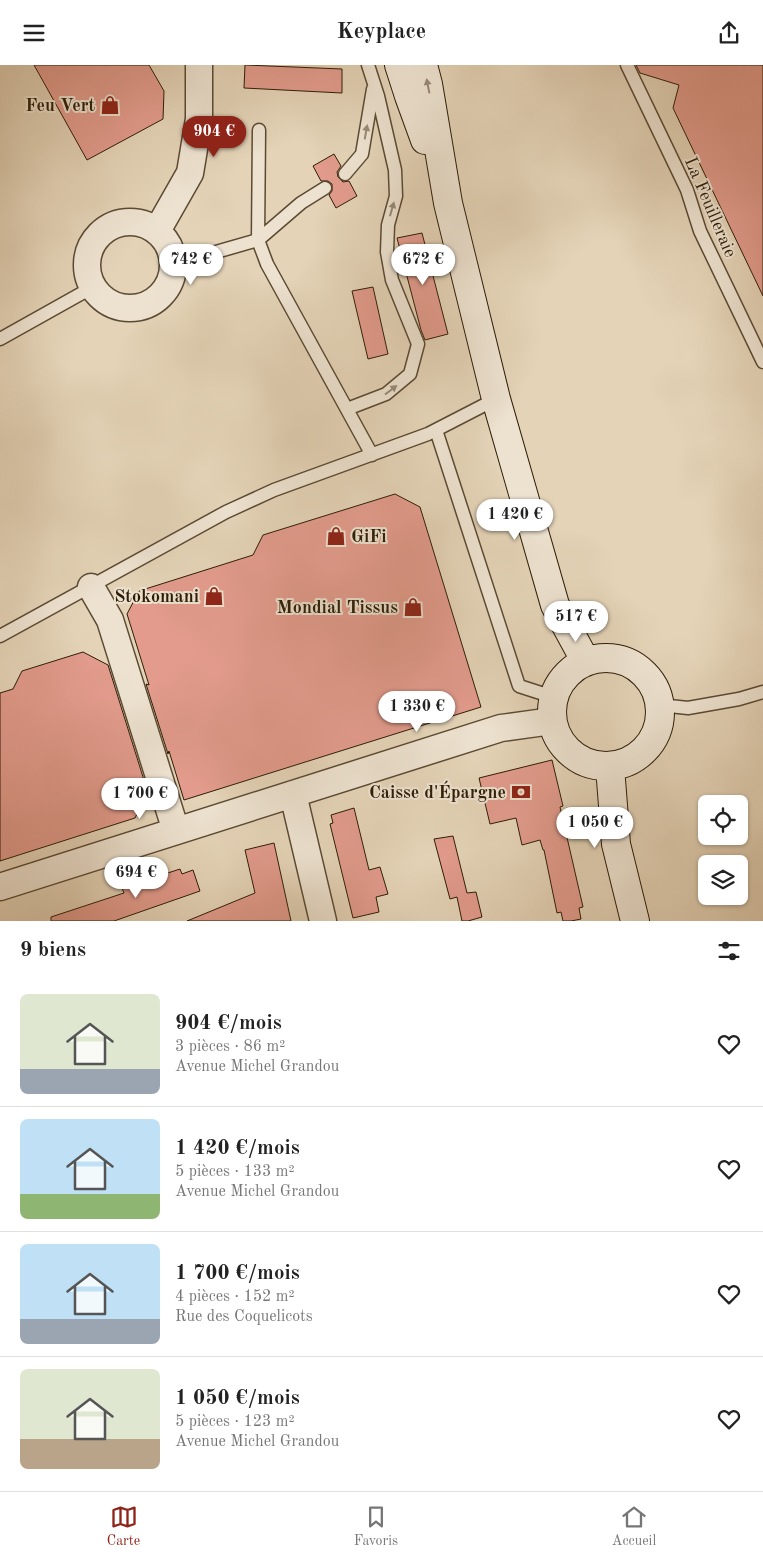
<!DOCTYPE html>
<html lang="fr">
<head>
<meta charset="utf-8">
<style>
  :root { --surface:#fff; --page:#f2f2f2; --text:#222; --muted:#767676; --line:#e0e0e0; --accent:#8f2418 }
  body { margin:0; font-family:"Old Standard TT",serif; background:var(--page); color:var(--text); height:100vh; display:flex; flex-direction:column; font-size:19px; white-space:nowrap }
  * { box-sizing:border-box; margin:0 }
  p { font-size:16px; color:var(--muted) }
  .icon { flex:none; width:28px; height:28px; fill:none; stroke:currentColor; stroke-width:2; stroke-linecap:round; stroke-linejoin:round }
  .map { position:relative; height:856px; overflow:hidden }
  .details { display:flex; flex-direction:column; background:var(--surface); flex:1 }
  .details>* { flex:none }
  .buttons { position:absolute; left:698px; top:730px; display:grid; gap:10px }
  .buttons a { display:grid; place-items:center; width:50px; height:50px; border-radius:8px; background:var(--surface); box-shadow:0 1px 4px #0004; font-size:25px }
  .price { position:absolute; translate:-50% -42px; padding:0 11px; border-radius:18px; background:#fff; color:#222; font-size:16px; line-height:32px; filter:drop-shadow(0 1px 2px #0008) }
  .price::after { content:''; position:absolute; left:50%; top:30px; width:15px; height:11px; margin-left:-8px; background:inherit; clip-path:polygon(0 0,100% 0,50% 100%) }
  .price.active { background:var(--accent); color:#fff }
  ul { padding:0; list-style:none }
  li { display:flex; align-items:center; gap:15px; height:125px; padding:0 20px }
  li+li { border-top:1px solid var(--line) }
  li span { display:grid; place-items:center; flex:none; width:140px; height:100px; border-radius:8px; color:#555 }
  li>.icon { margin-inline-start:auto }
  span .icon { width:60px; height:60px; fill:#fffc; stroke-width:1 }
  li b { font-size:21px }
  h2 { display:flex; justify-content:space-between; align-items:center; height:60px; padding:0 20px; font-size:21px }
  header { display:flex; justify-content:space-between; align-items:center; height:65px; padding:0 20px; background:var(--surface); font-size:22px; font-weight:700 }
  .dock { display:flex; justify-content:space-around; align-items:center; height:70px; border-top:1px solid var(--line); background:var(--surface); font-size:14px; color:var(--muted) }
  .dock a { display:grid; justify-items:center; gap:2px }
  .dock .active { color:var(--accent) }
  .map>svg:first-child { display:block }
  .building { fill:#e29b8c; stroke:#2d1d07 }
  .lines { fill:none; stroke-linecap:round; stroke-linejoin:round }
  .lane-casing { stroke:#5b4a33; stroke-width:15 }
  .street-casing { stroke:#5b4a33; stroke-width:29 }
  .secondary-casing { stroke:#2d1d07; stroke-width:30 }
  .lane { stroke:#ede2d0; stroke-width:12 }
  .street { stroke:#ede2d0; stroke-width:26 }
  .secondary { stroke:#ede2d0; stroke-width:28 }
  .oneway { fill:#978976 }
  .labels { text-anchor:middle; stroke-width:4; stroke-linejoin:round; paint-order:stroke }
  .poi-label { font-size:18px; font-weight:bold; fill:#2d1d07; stroke:#ede2d0; text-anchor:end }
  .street-label { font-size:18px; fill:#2d1d07; stroke:#ede2d0 }
</style>
</head>
<body>
<header><svg class="icon" aria-label="menu" viewBox="0 0 24 24"><path d="M4 6h16M4 12h16M4 18h16"/></svg>Keyplace<svg class="icon" aria-label="share" viewBox="0 0 24 24"><path d="M12 15V3M7 8l5-5 5 5M5 13v7h14v-7"/></svg></header>
<div class="map">
<svg width="763" height="856" viewBox="0 0 763 856">
  <rect width="100%" height="100%" fill="#e4d3b7"/>
  <filter id="stains"><feTurbulence type="fractalNoise" baseFrequency=".004" numOctaves="4"/><feColorMatrix values="0 0 0 0 .2 0 0 0 0 .09 0 0 0 0 .02 0 0 0 .5 -.17"/></filter>
  <radialGradient id="worn" r=".72"><stop offset=".6" stop-color="#630" stop-opacity="0"/><stop offset="1" stop-color="#630" stop-opacity=".3"/></radialGradient>
  <path class="building" d="M34,0H149L164,26L163,54L87,95Z
    M245,0L342,4V28L244,23Z
    M636,0H763V231L673,43L679,20L640,8Z
    M334,89L341,101L337,107L338,112L343,117L349,116L357,131L336,143L329,130L332,126V119L328,116H321L313,101Z
    M422,168L448,269L425,275L421,265L397,173Z
    M373,222L388,289L368,294L352,226Z
    M395,429L420,442L481,642L184,735L169,686L168,689L146,619L149,620L127,549L139,526L253,490L263,470Z
    M83,587L108,600L148,728L135,753L0,796V628L13,624L22,606Z
    M552,695L563,741L560,742L583,842L579,843L581,854L571,856H563L561,847L557,848L544,785H543L540,775L522,780L516,753L490,759L479,713Z
    M354,743L369,805L380,802L388,829L376,832L379,847L353,853L330,759L333,758L331,750Z
    M453,771L467,828L476,827L482,852L468,856H462L457,832L450,834L434,774Z
    M274,778L291,856H187L255,828L245,785Z
    M180,804L182,809L193,805L200,826L114,856H51V852L124,828L122,823Z"/>
  <g class="lines">
    <g class="lane-casing">
      <path id="lane" d="M627,0L687,125L700,166L763,297
        M345,109L362,89L373,24
        M325,123L301,138L258,175L267,199L372,390
        M174,199L258,175L259,65
        M0,274L93,222
        M347,344L386,329L410,309L418,279L392,215L387,187L388,160L396,131L395,105L378,31L368,0
        M436,365L519,621L553,632
        M0,571L226,447L274,425L428,369L496,334
        M660,640L688,643L739,634L763,627"/>
    </g>
    <g class="street-casing">
      <path id="street" d="M87 200a43 43 0 1 1 86 0a43 43 0 1 1-86 0Z
        M157,166L190,108L199,54V0
        M91,522L110,555L176,766
        M293,729L323,856
        M0,822L501,663L552,656"/>
    </g>
    <g class="secondary-casing">
      <path id="secondary" d="M399,0L409,31L425,75
        M423,0L428,19L448,138L496,334L555,540L586,597
        M552 647a54 54 0 1 1 108 0a54 54 0 1 1-108 0Z
        M610,702L616,779L635,856"/>
    </g>
    <use href="#lane" class="lane"/>
    <use href="#street" class="street"/>
    <use href="#secondary" class="secondary"/>
  </g>
  <defs><path id="oneway-solid" d="M-6-.8H1V-3.2L6.5 0L1 3.2V.8H-6Z" transform="scale(1.25)"/></defs>
  <g class="oneway">
    <use href="#oneway-solid" transform="translate(428 21) rotate(-101)"/>
    <use href="#oneway-solid" transform="translate(366 67) rotate(-80)"/>
    <use href="#oneway-solid" transform="translate(392 144) rotate(-74)"/>
    <use href="#oneway-solid" transform="translate(391 325) rotate(-37)"/>
  </g>
  <defs>
    <g id="shop-bare" transform="scale(1.5)"><path d="M-5-2.5h2.3a2.7 3.5 0 0 1 5.4 0H5L5.5 6h-11ZM-1.5-2.5h3a1.5 2.3 0 0 0-3 0Z" fill="#8f2418" stroke="#ede2d0" stroke-width="2.5" paint-order="stroke"/></g>
    <g id="bank-bare" transform="scale(1.5)"><path d="M-6-4H6V4H-6ZM0-2.3a2.3 2.3 0 1 0 0 4.6a2.3 2.3 0 1 0 0-4.6Z" fill="#8f2418" stroke="#ede2d0" stroke-width="2.5" paint-order="stroke"/></g>
  </defs>
  <g fill-rule="evenodd">
    <use href="#shop-bare" x="110" y="40"/>
    <use href="#shop-bare" x="336" y="471"/>
    <use href="#shop-bare" x="214" y="531"/>
    <use href="#shop-bare" x="413" y="542"/>
    <use href="#bank-bare" x="521" y="727"/>
  </g>
  <g class="labels">
    <g class="poi-label">
      <text x="95" y="46">Feu Vert</text>
      <text x="351" y="477" text-anchor="start">GiFi</text>
      <text x="199" y="537">Stokomani</text>
      <text x="398" y="548">Mondial Tissus</text>
      <text x="506" y="733">Caisse d'Épargne</text>
    </g>
    <g class="street-label">
      <text transform="translate(711 142) rotate(67)" y="6">La Feuilleraie</text>
    </g>
  </g>
  <rect width="100%" height="100%" filter="url(#stains)"/>
  <rect width="100%" height="100%" fill="url(#worn)"/>
</svg>
<div class="buttons">
<a><svg class="icon" aria-label="locate" viewBox="0 0 24 24"><circle cx="12" cy="12" r="6"/><path d="M12 2v4M12 18v4M2 12h4M18 12h4"/></svg></a>
<a><svg class="icon" aria-label="layers" viewBox="0 0 24 24"><path d="M12 4l9 5-9 5-9-5zM3 14l9 5 9-5"/></svg></a>
</div>
<b class="price active" style="left:214px;top:93px">904 €</b>
<b class="price" style="left:191px;top:221px">742 €</b>
<b class="price" style="left:423px;top:221px">672 €</b>
<b class="price" style="left:515px;top:476px">1 420 €</b>
<b class="price" style="left:576px;top:578px">517 €</b>
<b class="price" style="left:417px;top:668px">1 330 €</b>
<b class="price" style="left:140px;top:755px">1 700 €</b>
<b class="price" style="left:595px;top:784px">1 050 €</b>
<b class="price" style="left:136px;top:834px">694 €</b>
</div>
<section class="details">
<h2>9 biens<svg class="icon" aria-label="filters" viewBox="0 0 24 24"><path d="M4 7h16M4 17h16"/><circle cx="9" cy="7" r="2"/><circle cx="15" cy="17" r="2"/></svg></h2>
<ul>
<li><span style="background:linear-gradient(#dfe7d0 75%,#9aa5b1 0)"><svg class="icon" aria-label="home" viewBox="0 0 24 24"><path d="M3 11l9-7 9 7M6 9v11h12V9"/></svg></span><div><b>904 €/mois</b><p>3 pièces · 86 m²</p><p>Avenue Michel Grandou</p></div><svg class="icon" aria-label="heart" viewBox="0 0 24 24"><path d="M12 20l-8-8c-3-5 5-10 8-4 3-6 11-1 8 4z"/></svg></li>
<li><span style="background:linear-gradient(#bfe0f5 75%,#8fb573 0)"><svg class="icon" aria-label="home" viewBox="0 0 24 24"><path d="M3 11l9-7 9 7M6 9v11h12V9"/></svg></span><div><b>1 420 €/mois</b><p>5 pièces · 133 m²</p><p>Avenue Michel Grandou</p></div><svg class="icon" aria-label="heart" viewBox="0 0 24 24"><path d="M12 20l-8-8c-3-5 5-10 8-4 3-6 11-1 8 4z"/></svg></li>
<li><span style="background:linear-gradient(#bfe0f5 75%,#9aa5b1 0)"><svg class="icon" aria-label="home" viewBox="0 0 24 24"><path d="M3 11l9-7 9 7M6 9v11h12V9"/></svg></span><div><b>1 700 €/mois</b><p>4 pièces · 152 m²</p><p>Rue des Coquelicots</p></div><svg class="icon" aria-label="heart" viewBox="0 0 24 24"><path d="M12 20l-8-8c-3-5 5-10 8-4 3-6 11-1 8 4z"/></svg></li>
<li><span style="background:linear-gradient(#dfe7d0 70%,#b9a48a 0)"><svg class="icon" aria-label="home" viewBox="0 0 24 24"><path d="M3 11l9-7 9 7M6 9v11h12V9"/></svg></span><div><b>1 050 €/mois</b><p>5 pièces · 123 m²</p><p>Avenue Michel Grandou</p></div><svg class="icon" aria-label="heart" viewBox="0 0 24 24"><path d="M12 20l-8-8c-3-5 5-10 8-4 3-6 11-1 8 4z"/></svg></li>
</ul>
</section>
<nav class="dock">
<a class="active"><svg class="icon" aria-label="map" viewBox="0 0 24 24"><path d="M3 6l6-2 6 2 6-2v14l-6 2-6-2-6 2zM9 4v14M15 6v14"/></svg>Carte</a>
<a><svg class="icon" aria-label="saved" viewBox="0 0 24 24"><path d="M7 4h10v16l-5-4-5 4z"/></svg>Favoris</a>
<a><svg class="icon" aria-label="home" viewBox="0 0 24 24"><path d="M3 11l9-7 9 7M6 9v11h12V9"/></svg>Accueil</a>
</nav>
</body>
</html>
